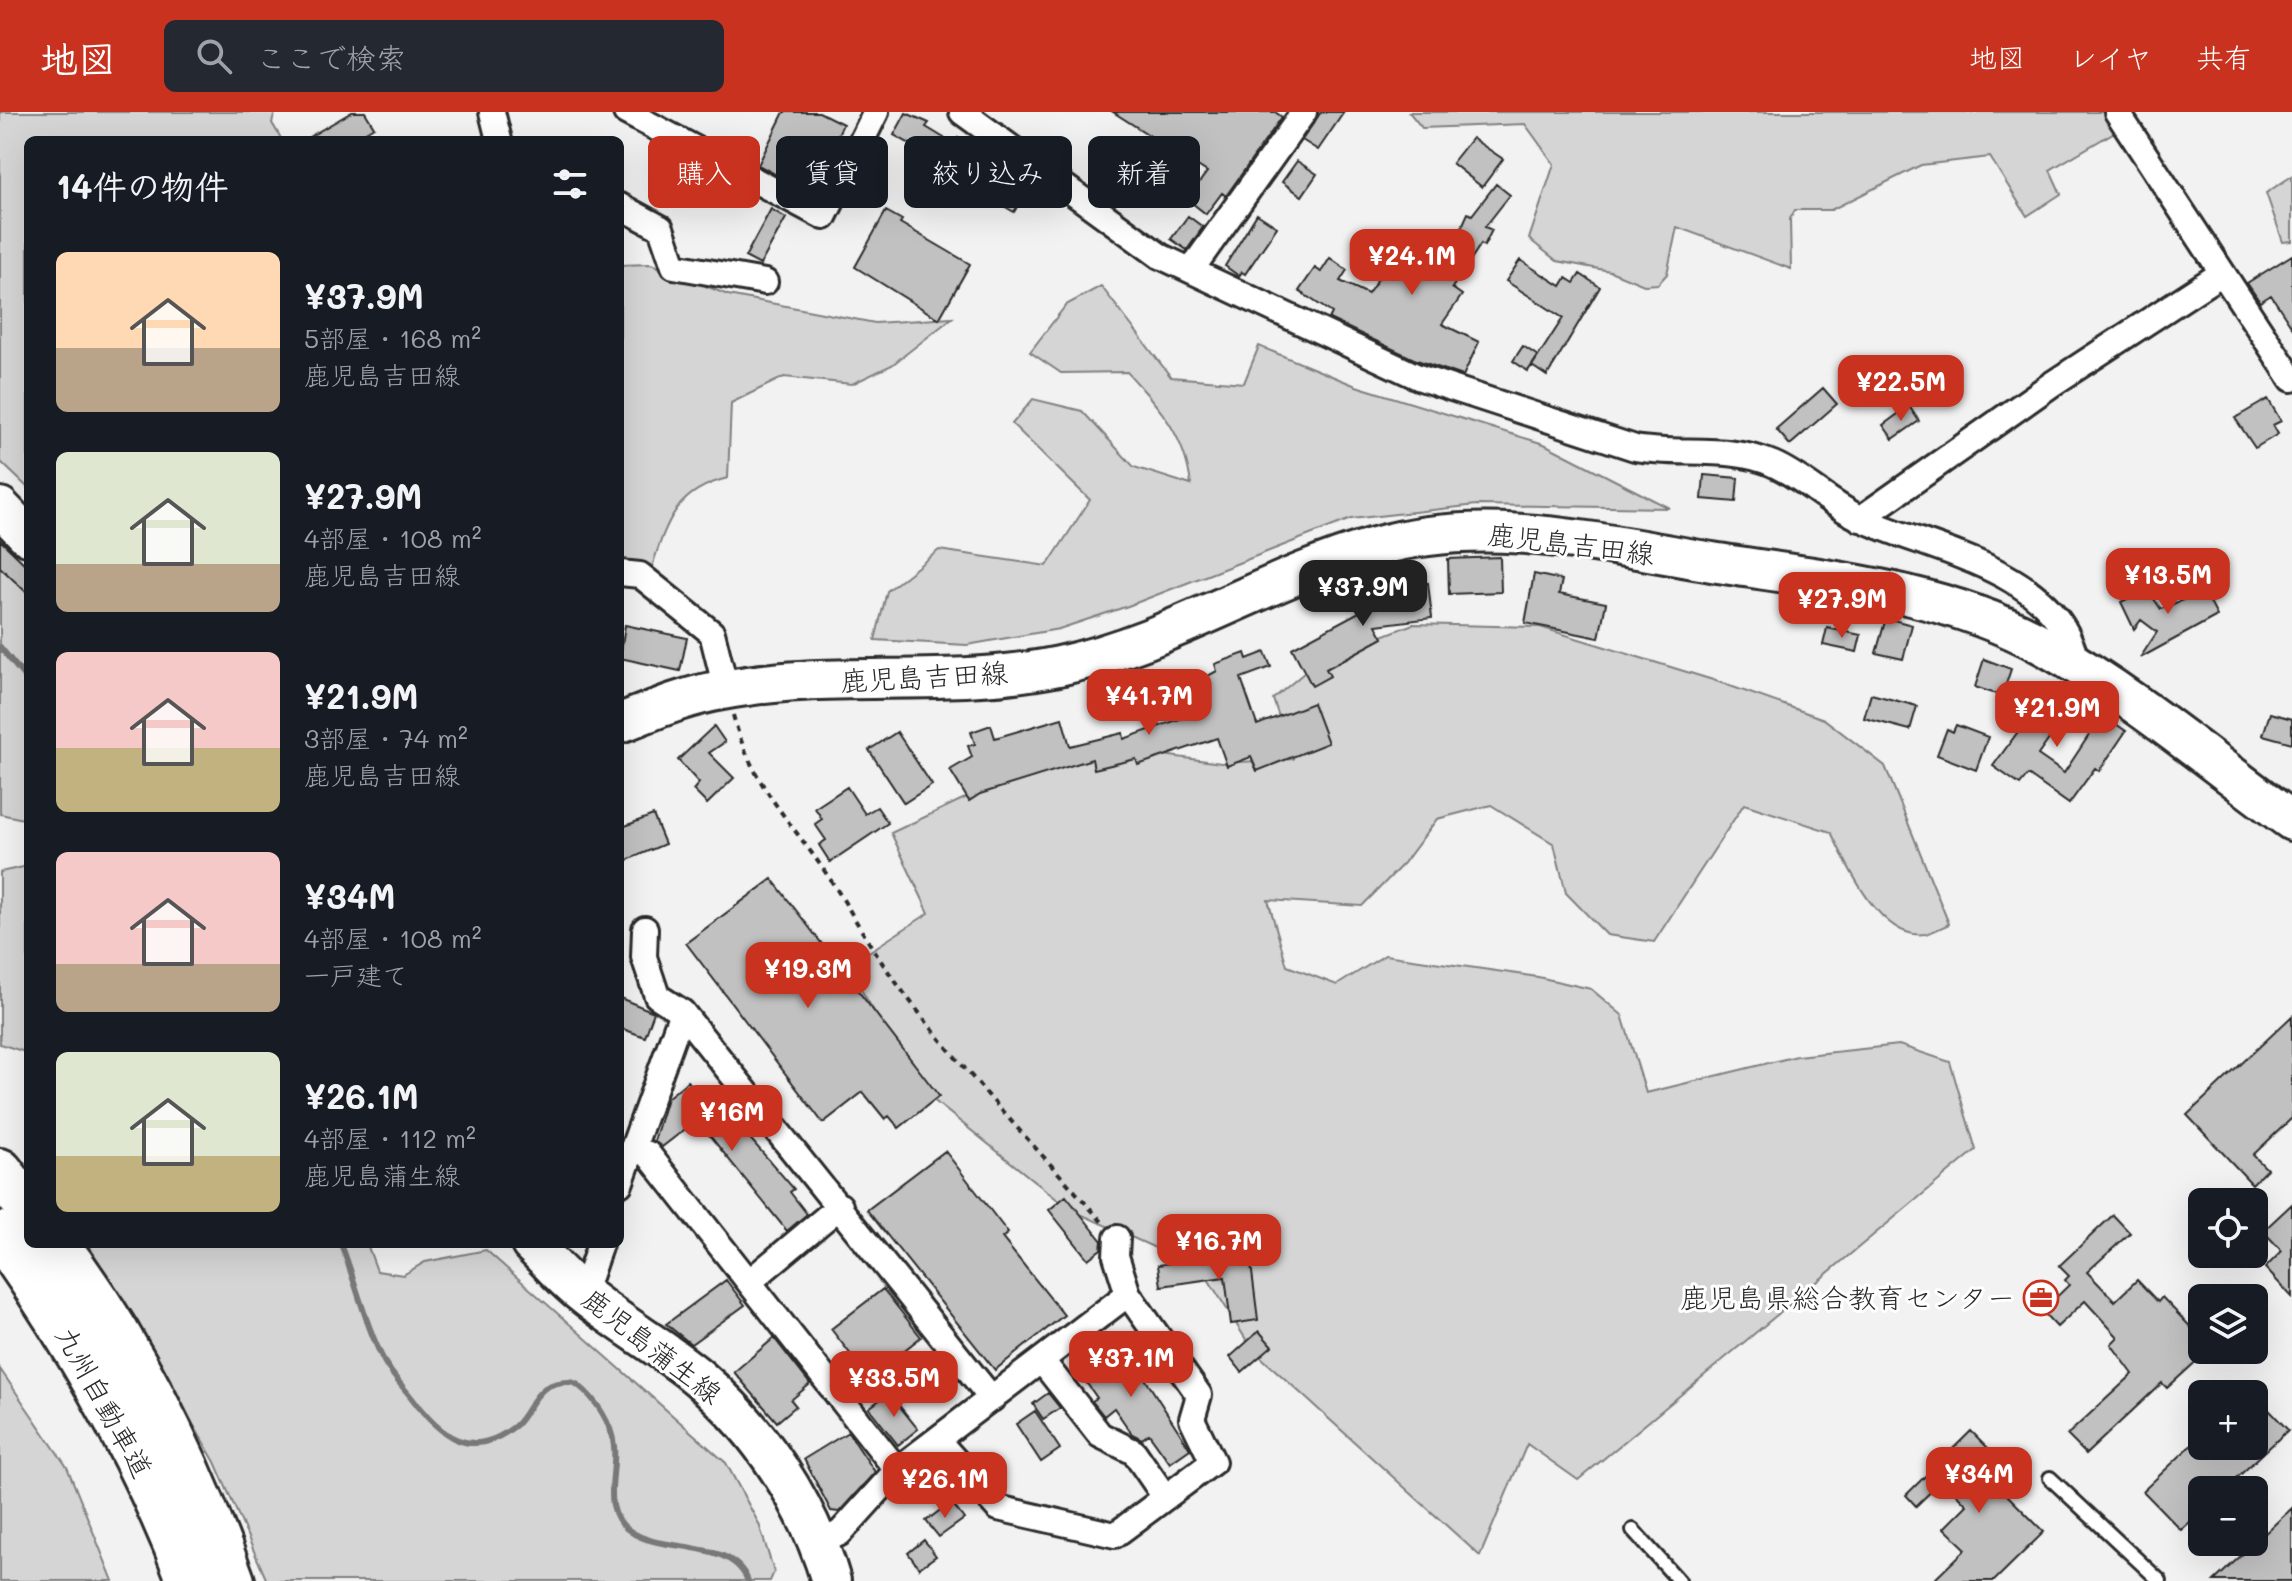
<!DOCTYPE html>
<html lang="ja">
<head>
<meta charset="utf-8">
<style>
  :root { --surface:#171b24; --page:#242831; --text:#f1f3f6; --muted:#9ea1a6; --accent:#c8321e }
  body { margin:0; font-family:Mali,"Klee One",sans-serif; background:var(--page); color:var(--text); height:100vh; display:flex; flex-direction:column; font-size:30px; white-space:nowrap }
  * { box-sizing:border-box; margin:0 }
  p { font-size:26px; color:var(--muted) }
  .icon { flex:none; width:44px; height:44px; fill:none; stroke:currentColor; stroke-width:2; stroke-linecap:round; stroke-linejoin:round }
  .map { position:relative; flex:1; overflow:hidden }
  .sheet { position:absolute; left:24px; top:24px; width:600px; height:1112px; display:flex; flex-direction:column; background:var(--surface); border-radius:12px; box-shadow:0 8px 32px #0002 }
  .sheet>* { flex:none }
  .hud { position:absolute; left:648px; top:24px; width:760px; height:72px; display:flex; gap:16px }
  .tools { position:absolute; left:2188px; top:1076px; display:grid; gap:16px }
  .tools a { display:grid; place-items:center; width:80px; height:80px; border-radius:12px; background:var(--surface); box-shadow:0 8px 32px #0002; font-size:40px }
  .price { position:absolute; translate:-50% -68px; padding:0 18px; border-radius:16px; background:var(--accent); color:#fff; font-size:26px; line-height:52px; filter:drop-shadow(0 2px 4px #0008) }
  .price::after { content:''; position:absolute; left:50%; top:48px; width:24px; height:18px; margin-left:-12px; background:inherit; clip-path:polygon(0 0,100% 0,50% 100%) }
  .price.selected { background:#222; color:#fff }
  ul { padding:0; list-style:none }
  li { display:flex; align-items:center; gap:24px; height:200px; padding:0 32px }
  li span { display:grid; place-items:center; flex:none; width:224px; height:160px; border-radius:12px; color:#555 }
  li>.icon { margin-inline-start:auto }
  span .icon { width:96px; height:96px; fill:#fffc; stroke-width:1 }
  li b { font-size:34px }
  h2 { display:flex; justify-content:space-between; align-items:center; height:96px; padding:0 32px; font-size:34px }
  .chip { padding:0 28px; border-radius:12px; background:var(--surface); box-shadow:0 8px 32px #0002; font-size:28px; line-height:72px }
  .chip.selected { background:var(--accent); color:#fff }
  header { display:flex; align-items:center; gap:48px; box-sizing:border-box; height:112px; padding:0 40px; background:var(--accent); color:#fff }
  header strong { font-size:38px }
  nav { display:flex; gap:44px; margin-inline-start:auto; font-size:28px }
  .search { width:560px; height:72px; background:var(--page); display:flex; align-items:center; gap:20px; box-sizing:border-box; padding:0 28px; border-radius:12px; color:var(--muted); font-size:30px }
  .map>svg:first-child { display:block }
  .green { fill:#d5d5d5; stroke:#808080; stroke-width:2 }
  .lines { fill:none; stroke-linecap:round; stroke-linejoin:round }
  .stream { stroke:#787878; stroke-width:6 }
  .building { fill:#c1c1c1; stroke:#2b2b2b; stroke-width:2 }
  .lane-casing { stroke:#2b2b2b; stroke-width:18 }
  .street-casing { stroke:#2b2b2b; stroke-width:30 }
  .primary-casing { stroke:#2b2b2b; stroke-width:44 }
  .highway-casing { stroke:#2b2b2b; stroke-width:50 }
  .path { stroke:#2b2b2b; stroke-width:4; stroke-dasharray:6 6; stroke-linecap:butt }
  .lane { stroke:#fff; stroke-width:12 }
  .street { stroke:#fff; stroke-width:24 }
  .primary { stroke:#fff; stroke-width:38 }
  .highway { stroke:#fff; stroke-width:44 }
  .labels { text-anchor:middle; stroke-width:6; stroke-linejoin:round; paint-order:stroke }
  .street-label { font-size:28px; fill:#2b2b2b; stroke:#fff }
  .poi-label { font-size:28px; fill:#2b2b2b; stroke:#fff; text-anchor:end }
</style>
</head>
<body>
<header>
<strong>地図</strong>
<div class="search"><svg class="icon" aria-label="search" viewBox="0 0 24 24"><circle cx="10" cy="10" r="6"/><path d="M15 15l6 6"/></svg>ここで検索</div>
<nav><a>地図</a><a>レイヤ</a><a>共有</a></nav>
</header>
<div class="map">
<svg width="2292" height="1469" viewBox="0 0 2292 1469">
  <rect width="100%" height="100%" fill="#f2f2f2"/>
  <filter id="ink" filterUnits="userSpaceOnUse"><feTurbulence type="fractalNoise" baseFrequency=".0125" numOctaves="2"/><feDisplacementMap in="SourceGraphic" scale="16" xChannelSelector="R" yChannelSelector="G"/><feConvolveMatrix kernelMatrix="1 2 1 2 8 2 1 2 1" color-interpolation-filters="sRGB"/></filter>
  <g filter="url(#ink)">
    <path class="green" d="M0,0H275L272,11L282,28H28V376L0,349Z
      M1409,0H2112L2123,15L2050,58L2061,82L2027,104L1990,45L1921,53L1831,98H1795L1790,107L1791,157L1677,115L1667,162L1658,172L1644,173L1610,159L1557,149L1529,127L1554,52L1525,12L1422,16Z
      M2292,64V129L2283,130L2266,81Z
      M651,152L728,183L875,211L952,206L892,253L852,272L784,265L731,291L728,366C677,378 667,408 652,455L620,452V153Z
      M1101,174L1171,265L1244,271L1259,234L1356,274L1544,332L1669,396L1477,393L1351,407L1128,494L1059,517L967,533L875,528L887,479L939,438L1047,454L1090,388L1012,312L1033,287L1082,299L1134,355L1191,373C1185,323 1160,296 1127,260L1061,261L1030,240L1066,193Z
      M0,441L28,461V708L0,702Z
      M1413,512L1540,515L1713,568L1824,607L1885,654L1949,812C1942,815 1933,820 1925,822C1880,829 1846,751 1831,720L1744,692L1654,830L1607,823L1566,781L1554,732L1491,693L1437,707L1404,751L1362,794L1268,788L1287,854L1337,873L1385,843L1538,865L1591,877L1622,903L1646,981L1797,944L1899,933L1950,950L1976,1038L1578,1368L1527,1332L1480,1444L1252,1237L1198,1151L1162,1139L1069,1097L921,978L847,854L929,801L891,721L1041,650L1127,638L1221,651L1293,647L1273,587L1318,549Z
      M28,754V941L0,932V760Z
      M88,1132H367L377,1159L403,1163L425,1150L486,1138L726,1351L759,1412L774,1460L770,1469H267L215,1350Z
      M0,1257L67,1355L113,1469H0Z"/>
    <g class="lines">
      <path class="stream" d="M0,535L28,569
        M341,1132C356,1171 366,1215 385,1251C392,1263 403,1275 411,1285C440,1324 470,1350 515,1314C526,1305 532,1285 545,1276C553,1271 571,1267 578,1273C596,1287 612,1312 614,1334C617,1363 600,1399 630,1419C661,1442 731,1425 748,1469"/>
    </g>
    <path class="building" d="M352,0H365L374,15L352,28H304Z
      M784,0H819L843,12L810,81L758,53Z
      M1113,0H1275L1282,5L1226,84L1222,81L1206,102L1187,87L1207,60Z
      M1321,0H1344L1318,38L1302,28Z
      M906,1L929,11L926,15L954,32L958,26L978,39L976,42L1029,75L1014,100L927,49L930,43L894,23Z
      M1472,26L1503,47L1482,75L1452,51Z
      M1297,49L1317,62L1302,84L1282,70Z
      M1496,72L1510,83L1485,115L1492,118L1484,134L1481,132L1452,176L1462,183L1442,212L1479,230L1463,264L1414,247L1329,207L1332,201L1299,179L1315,156L1321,160L1330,146L1347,158L1340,169L1368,182L1391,147L1414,161L1440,123L1454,132L1468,101L1472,103Z
      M771,97L786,106L760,153L745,145Z
      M886,99L902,108L900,111L970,152L939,207L855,155Z
      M1257,102L1277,115L1245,162L1242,160L1239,164L1225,154Z
      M1188,104L1203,115L1187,138L1171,127Z
      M2292,143V215L2271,183L2260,190L2247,171Z
      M1520,148L1561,174L1566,166L1574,171L1580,162L1600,175L1547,264L1532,254L1563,206L1506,169Z
      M1523,234L1538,244L1528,259L1513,249Z
      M1823,276L1837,292L1790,333L1776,317Z
      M2268,287L2281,309L2273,313L2278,322L2255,336L2235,306Z
      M1909,294L1919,309L1893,327L1883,313Z
      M1704,363L1738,366L1736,390L1702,387Z
      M0,428L28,455V482L0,455Z
      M1500,445L1501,480L1449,482L1448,447Z
      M1534,462L1562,468L1559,482L1606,491L1599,526L1525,511Z
      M1390,466L1391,476L1428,471L1432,506L1376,513L1383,526L1326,557L1330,564L1312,574L1292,536L1376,491L1373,468Z
      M2147,477L2161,497L2204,479L2217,504L2140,546L2157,520L2141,508L2134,517L2121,490Z
      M1886,506L1912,513L1903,547L1876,541Z
      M625,513L687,526L680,559L620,546Z
      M1827,516L1861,523L1857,540L1823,533Z
      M1265,540L1271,555L1241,566L1257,613L1313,591L1328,631L1257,659L1251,645L1227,654L1217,626L1138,653L1136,647L1094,657L1092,647L980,682L969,689L950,658L972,645L968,634L975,632L971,620L991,613L995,626L1062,606L1070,634L1123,621L1124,627L1205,598L1195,571L1217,559L1215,552L1245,541L1247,547Z
      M1984,547L2011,557L2002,584L1975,575Z
      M2062,573L2078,586L2038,643L2064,661L2097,611L2102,614L2107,606L2126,619L2099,659L2095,656L2069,692L2028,663L2020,673L1993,654L2041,588L2047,592Z
      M1871,582L1917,594L1910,618L1864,606Z
      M2270,601L2292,607V631L2263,623Z
      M1956,613L1988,625L1976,658L1937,643L1947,617L1953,620Z
      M714,614L725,630L709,641L734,666L707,692L693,678L699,671L678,648Z
      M897,620L932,673L904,691L869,638Z
      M847,675L865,702L877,695L888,711L830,750L819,733L826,728L815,712L822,707L815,696Z
      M653,703L665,732L620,751V716Z
      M772,767L939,984L899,1016L889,1004L885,1007L863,980L823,1011L686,831Z
      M620,886L654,900L645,925L620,916Z
      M2292,904V1006L2253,1043L2267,1057L2252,1072L2187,1003Z
      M688,969L730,1024L741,1016L794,1077L790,1080L807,1102L787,1119L697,1008L662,1035L654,1029L667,986Z
      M945,1039L1008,1121L1002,1126L1064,1203L995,1258L867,1098Z
      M1066,1084L1102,1129L1101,1137L1088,1147L1049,1098Z
      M2292,1092V1185L2265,1156L2282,1139L2263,1119Z
      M2113,1103L2130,1121L2087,1160L2115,1189L2137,1168L2158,1190L2162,1185L2202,1227V1244L2167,1276L2162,1271L2086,1342L2067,1323L2133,1262L2111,1232L2118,1225L2085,1189L2057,1215L2042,1199L2069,1173L2065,1168L2069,1164L2059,1154Z
      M1217,1144V1148L1250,1144L1258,1208L1231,1212L1225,1165L1161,1174L1158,1153Z
      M726,1168L745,1193L691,1232L666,1212Z
      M883,1177L921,1225L869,1266L831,1217Z
      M1259,1219L1272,1234L1242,1260L1230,1245Z
      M774,1226L810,1272L791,1288L796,1294L777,1310L734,1260Z
      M1121,1229L1190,1337L1170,1351L1149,1322L1142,1327L1132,1322L1114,1296L1104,1304L1092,1289L1097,1286L1072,1250L1085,1242L1091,1250Z
      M889,1281L918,1317L898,1333L869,1296Z
      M1048,1281L1060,1296L1043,1307L1033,1292Z
      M2254,1282L2288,1318L2224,1378H2202V1399L2181,1418L2143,1379L2202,1323V1334H2254Z
      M1035,1299L1060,1337L1041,1350L1016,1312Z
      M1971,1319L1995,1343L1981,1357L2044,1420L1994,1469H1933L1966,1437L1944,1416L1967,1393L1943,1368L1916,1394L1906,1383Z
      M848,1320L875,1360L839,1400L831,1399L804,1347Z
      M951,1390L964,1407L939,1425L926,1409Z
      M2292,1396V1469H2214Z
      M924,1428L936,1444L919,1456L908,1441Z"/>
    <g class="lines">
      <g class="lane-casing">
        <path id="lane" d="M2050,1366L2160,1469
          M1633,1418L1679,1469"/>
      </g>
      <g class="street-casing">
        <path id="street" d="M492,0L499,28
          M626,0L824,105L876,0
          M962,0L1160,144L1418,265L1635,336C1679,344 1732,333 1773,352C1805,366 1830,393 1862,407C1925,436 2030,453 2066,521C2071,531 2075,544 2080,555
          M2117,0L2292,267
          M620,94L661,116L674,154L765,170
          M1191,158L1304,0
          M1860,407L2052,272L2222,161
          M620,461L640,463L712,521L726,577
          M645,817L644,845L657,884L682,900L992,1287
          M632,1037L648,1042L897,1358
          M620,1072L682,900
          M749,1170L840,1094
          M583,1183L600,1132
          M1042,1249L1100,1323L1134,1340L1165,1385
          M937,1328L998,1396L1115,1423L1213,1350L1192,1307L1199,1283L1128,1182
          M818,1431L840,1421L897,1358L1128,1182L1116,1144L1117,1126"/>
      </g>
      <g class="primary-casing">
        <path id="primary" d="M0,395L28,424
          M620,611C654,598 686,584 722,578C833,557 947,577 1059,554C1171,530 1266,466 1375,435C1487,402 1606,433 1718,451C1828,468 1946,479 2045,534C2132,583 2211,650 2292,709
          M531,1132C549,1149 565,1169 584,1183C621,1213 663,1236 699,1266C761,1319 808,1391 831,1469"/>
      </g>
      <g class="highway-casing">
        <path id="highway" d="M0,1059L28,1095
          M0,1122C77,1231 143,1344 190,1469
          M56,1132C134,1233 189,1350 232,1469"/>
      </g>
      <path class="path" d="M733,603C752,674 788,705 828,764C847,792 863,823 883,852C948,945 1029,1027 1104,1112"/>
      <use href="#lane" class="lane"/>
      <use href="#street" class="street"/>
      <use href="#primary" class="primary"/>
      <use href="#highway" class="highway"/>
    </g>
  </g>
  <defs>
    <g id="office-ring" transform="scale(1.8)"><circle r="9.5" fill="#fff" stroke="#c8321e" stroke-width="1.5"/><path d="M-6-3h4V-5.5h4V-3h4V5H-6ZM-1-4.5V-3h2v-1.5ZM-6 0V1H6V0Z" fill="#c8321e"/></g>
  </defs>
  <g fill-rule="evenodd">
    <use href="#office-ring" x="2041" y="1186"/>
  </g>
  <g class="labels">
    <g class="street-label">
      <text transform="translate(1571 432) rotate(7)" y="10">鹿児島吉田線</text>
      <text transform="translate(924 565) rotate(-3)" y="10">鹿児島吉田線</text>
      <text transform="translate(652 1234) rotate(38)" y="10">鹿児島蒲生線</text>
      <text transform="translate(104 1290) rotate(61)" y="10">九州自動車道</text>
    </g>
    <g class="poi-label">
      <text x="2015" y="1196">鹿児島県総合教育センター</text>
    </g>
  </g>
</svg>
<div class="tools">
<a><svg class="icon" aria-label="locate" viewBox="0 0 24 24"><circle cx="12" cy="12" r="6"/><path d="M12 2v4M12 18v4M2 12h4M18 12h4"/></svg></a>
<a><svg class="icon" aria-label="layers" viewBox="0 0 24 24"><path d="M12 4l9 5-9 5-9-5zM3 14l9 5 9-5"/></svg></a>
<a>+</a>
<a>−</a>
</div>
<b class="price" style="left:1412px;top:185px">¥24.1M</b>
<b class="price" style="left:1901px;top:311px">¥22.5M</b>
<b class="price" style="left:2168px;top:504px">¥13.5M</b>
<b class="price selected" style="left:1363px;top:516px">¥37.9M</b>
<b class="price" style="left:1842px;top:528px">¥27.9M</b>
<b class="price" style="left:1149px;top:625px">¥41.7M</b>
<b class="price" style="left:2057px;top:637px">¥21.9M</b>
<b class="price" style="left:808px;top:898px">¥19.3M</b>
<b class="price" style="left:732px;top:1041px">¥16M</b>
<b class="price" style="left:1219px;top:1170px">¥16.7M</b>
<b class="price" style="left:1131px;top:1287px">¥37.1M</b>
<b class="price" style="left:894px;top:1307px">¥33.5M</b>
<b class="price" style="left:1979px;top:1403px">¥34M</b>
<b class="price" style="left:945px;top:1408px">¥26.1M</b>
<div class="hud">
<a class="chip selected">購入</a>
<a class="chip">賃貸</a>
<a class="chip">絞り込み</a>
<a class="chip">新着</a>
</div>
<section class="sheet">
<h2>14件の物件<svg class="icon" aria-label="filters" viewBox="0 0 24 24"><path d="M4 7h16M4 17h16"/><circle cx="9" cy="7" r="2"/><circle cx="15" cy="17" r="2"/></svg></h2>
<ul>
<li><span style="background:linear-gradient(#ffd9b3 60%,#b9a48a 0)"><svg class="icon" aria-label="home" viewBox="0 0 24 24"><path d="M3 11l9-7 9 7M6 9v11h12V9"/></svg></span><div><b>¥37.9M</b><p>5部屋 · 168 m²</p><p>鹿児島吉田線</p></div></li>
<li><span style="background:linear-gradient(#dfe7d0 70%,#b9a48a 0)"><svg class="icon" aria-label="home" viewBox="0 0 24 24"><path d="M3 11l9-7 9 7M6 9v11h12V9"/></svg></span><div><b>¥27.9M</b><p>4部屋 · 108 m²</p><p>鹿児島吉田線</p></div></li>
<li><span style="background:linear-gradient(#f6c9c9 60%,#c2b280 0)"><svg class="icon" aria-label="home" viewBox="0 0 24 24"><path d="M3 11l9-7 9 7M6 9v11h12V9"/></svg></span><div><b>¥21.9M</b><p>3部屋 · 74 m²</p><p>鹿児島吉田線</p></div></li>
<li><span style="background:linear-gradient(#f6c9c9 70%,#b9a48a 0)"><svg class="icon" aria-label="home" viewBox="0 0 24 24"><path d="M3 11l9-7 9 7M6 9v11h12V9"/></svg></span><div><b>¥34M</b><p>4部屋 · 108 m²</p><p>一戸建て</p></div></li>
<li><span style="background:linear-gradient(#dfe7d0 65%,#c2b280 0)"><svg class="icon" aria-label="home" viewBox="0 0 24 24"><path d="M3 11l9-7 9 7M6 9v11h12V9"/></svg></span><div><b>¥26.1M</b><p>4部屋 · 112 m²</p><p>鹿児島蒲生線</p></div></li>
</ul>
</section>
</div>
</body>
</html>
